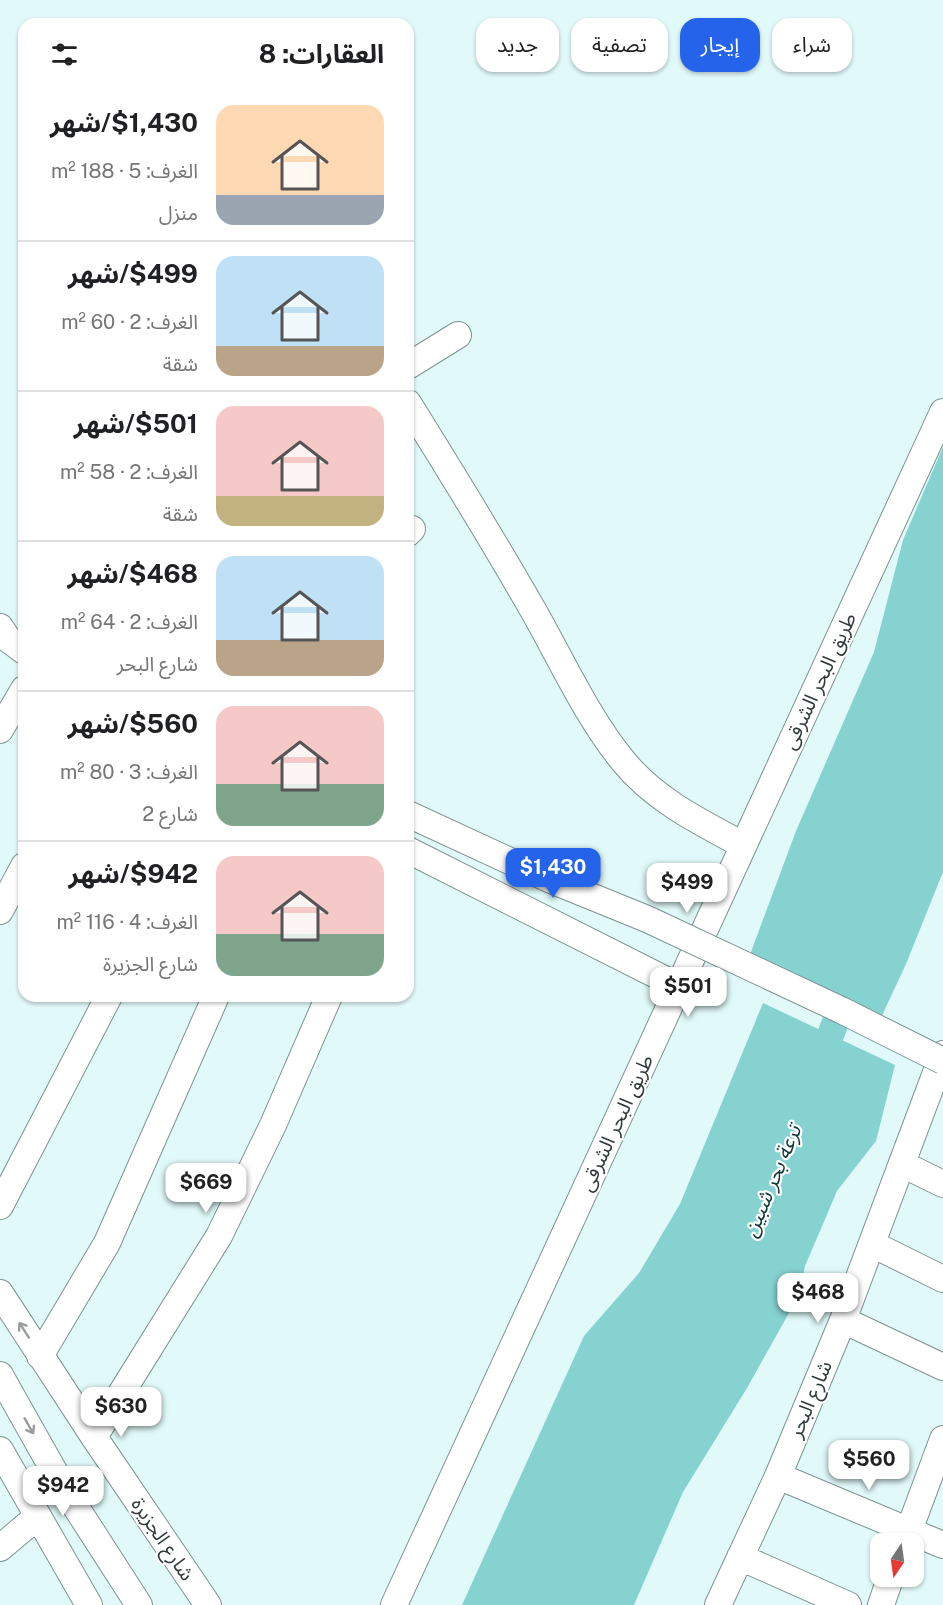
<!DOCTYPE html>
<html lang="ar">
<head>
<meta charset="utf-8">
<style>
  :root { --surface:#fff; --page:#f2f2f2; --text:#202124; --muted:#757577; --line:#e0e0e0; --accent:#2563eb }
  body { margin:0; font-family:"Public Sans","Noto Sans Arabic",sans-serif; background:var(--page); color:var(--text); direction:rtl; height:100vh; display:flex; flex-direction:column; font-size:22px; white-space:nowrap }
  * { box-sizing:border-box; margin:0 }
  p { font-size:20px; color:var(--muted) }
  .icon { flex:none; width:33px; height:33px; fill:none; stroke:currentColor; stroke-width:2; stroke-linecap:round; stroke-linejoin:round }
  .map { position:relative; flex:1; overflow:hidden; direction:ltr }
  .sheet { position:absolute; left:18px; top:18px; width:396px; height:984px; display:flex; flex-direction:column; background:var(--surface); border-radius:18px; box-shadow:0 2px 4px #0004; direction:rtl }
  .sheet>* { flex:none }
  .guide { position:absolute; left:432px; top:18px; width:420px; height:54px; direction:rtl; display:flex; gap:12px }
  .needle { width:39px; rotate:193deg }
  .tools { position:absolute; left:870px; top:1533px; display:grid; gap:12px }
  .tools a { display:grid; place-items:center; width:54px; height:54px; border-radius:12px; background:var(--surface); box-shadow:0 2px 4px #0004; font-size:30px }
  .price { position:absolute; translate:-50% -51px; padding:0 14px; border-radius:12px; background:#fff; color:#222; font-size:20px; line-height:39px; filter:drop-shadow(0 2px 3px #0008) }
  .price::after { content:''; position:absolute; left:50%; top:36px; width:18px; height:14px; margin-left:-9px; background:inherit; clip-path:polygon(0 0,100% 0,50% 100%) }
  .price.active { background:var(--accent); color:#fff }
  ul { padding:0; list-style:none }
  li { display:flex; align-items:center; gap:18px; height:150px; padding:0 30px }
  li+li { border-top:2px solid var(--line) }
  li span { display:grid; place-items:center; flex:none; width:168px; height:120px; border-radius:18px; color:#555 }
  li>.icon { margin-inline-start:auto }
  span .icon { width:72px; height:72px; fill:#fffc; stroke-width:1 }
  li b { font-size:26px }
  h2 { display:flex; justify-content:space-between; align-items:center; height:72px; padding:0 30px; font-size:26px }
  .chip { padding:0 21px; border-radius:18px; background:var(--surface); box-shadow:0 2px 4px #0004; font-size:21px; line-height:54px }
  .chip.active { background:var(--accent); color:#fff }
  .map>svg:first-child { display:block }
  .water { fill:#85d2d1 }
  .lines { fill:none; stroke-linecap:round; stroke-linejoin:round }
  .canal { stroke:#85d2d1; stroke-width:27 }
  .minor-casing { stroke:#7c9392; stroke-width:28 }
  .minor { stroke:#fff; stroke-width:26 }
  .minor-bridge-casing { stroke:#7c9392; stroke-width:28; stroke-linecap:butt }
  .minor-bridge { stroke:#fff; stroke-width:26 }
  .oneway { stroke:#989c9c }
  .labels { text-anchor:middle; stroke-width:4.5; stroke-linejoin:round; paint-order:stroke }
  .street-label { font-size:20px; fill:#313a3a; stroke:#fff }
  .water-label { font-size:21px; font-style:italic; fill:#123938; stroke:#fff }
</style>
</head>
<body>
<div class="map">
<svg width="943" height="1605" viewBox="0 0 943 1605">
  <rect width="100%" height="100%" fill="#e1f9f9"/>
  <path class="water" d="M943,447V872L906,964L872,1037L742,976L796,831L874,652L903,540Z
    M763,1003L895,1065L876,1141L837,1191L805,1266L799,1295L747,1388L683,1492L634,1605H462L584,1336L639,1273L680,1204Z"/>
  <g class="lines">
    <path class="canal" d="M818,1068L848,989"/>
    <g class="minor-casing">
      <path id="minor" d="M408,366L458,335
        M408,403C451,472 493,540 533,610C561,659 588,719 624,762C655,800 700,822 743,845
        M408,533L412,529
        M0,627L8,639L24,651
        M0,730L24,689
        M408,850L678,986
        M0,911L24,866
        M902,1164L943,1184
        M0,1206L109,996
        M872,1244L943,1279
        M0,1293L94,1437L208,1605
        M843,1320L943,1367
        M40,1356L107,1243L216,996
        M0,1375L63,1487L139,1605
        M94,1437L219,1236L273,1125L329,996
        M0,1450L89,1605
        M778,1476L943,1545
        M904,1544L943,1439
        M0,1548L38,1516
        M740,1557L848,1605
        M394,1605L943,412
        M718,1605L778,1476L843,1320L943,1054
        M881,1605L891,1576"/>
    </g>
    <use href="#minor" class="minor"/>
    <g class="minor-bridge-casing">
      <path id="minor-bridge" d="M408,814L551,880L647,919L841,1010L943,1061"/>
    </g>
    <use href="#minor-bridge" class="minor-bridge"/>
  </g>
  <defs><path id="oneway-shaft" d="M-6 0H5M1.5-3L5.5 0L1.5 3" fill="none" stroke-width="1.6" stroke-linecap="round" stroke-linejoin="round" transform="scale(1.5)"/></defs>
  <g class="oneway">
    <use href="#oneway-shaft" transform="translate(24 1330) rotate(-123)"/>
    <use href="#oneway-shaft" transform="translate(29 1426) rotate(60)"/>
  </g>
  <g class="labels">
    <g class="street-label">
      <text transform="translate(819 681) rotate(-65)" y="7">طريق البحر الشرقى</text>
      <text transform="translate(616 1123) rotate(-65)" y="7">طريق البحر الشرقى</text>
      <text transform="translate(810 1399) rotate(-67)" y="7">شارع البحر</text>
      <text transform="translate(163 1539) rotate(56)" y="7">شارع الجزيرة</text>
    </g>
    <g class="water-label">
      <text transform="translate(772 1181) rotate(-67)" y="7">ترعة بحر شبين</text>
    </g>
  </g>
</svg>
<div class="tools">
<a><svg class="needle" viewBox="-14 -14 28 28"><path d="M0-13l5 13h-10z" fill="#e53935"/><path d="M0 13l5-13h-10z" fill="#757577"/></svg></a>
</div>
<b class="price active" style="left:553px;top:899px">$1,430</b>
<b class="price" style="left:687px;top:914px">$499</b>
<b class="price" style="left:688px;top:1018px">$501</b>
<b class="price" style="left:206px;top:1214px">$669</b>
<b class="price" style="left:818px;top:1324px">$468</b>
<b class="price" style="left:121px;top:1438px">$630</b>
<b class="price" style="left:869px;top:1491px">$560</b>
<b class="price" style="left:63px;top:1517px">$942</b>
<div class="guide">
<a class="chip">شراء</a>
<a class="chip active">إيجار</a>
<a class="chip">تصفية</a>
<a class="chip">جديد</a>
</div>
<section class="sheet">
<h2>العقارات: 8<svg class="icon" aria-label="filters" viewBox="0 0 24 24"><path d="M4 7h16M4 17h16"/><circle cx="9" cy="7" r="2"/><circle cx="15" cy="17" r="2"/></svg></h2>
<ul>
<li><span style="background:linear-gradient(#ffd9b3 75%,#9aa5b1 0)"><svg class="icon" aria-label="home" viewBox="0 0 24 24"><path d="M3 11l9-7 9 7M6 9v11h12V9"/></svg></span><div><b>$1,430/شهر</b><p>الغرف: 5 · 188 m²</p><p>منزل</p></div></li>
<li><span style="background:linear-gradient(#bfe0f5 75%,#b9a48a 0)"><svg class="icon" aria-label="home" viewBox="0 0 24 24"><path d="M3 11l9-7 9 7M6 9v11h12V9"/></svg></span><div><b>$499/شهر</b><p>الغرف: 2 · 60 m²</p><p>شقة</p></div></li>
<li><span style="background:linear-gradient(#f6c9c9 75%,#c2b280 0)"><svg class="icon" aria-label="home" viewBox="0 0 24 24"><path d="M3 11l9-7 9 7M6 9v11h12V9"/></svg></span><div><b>$501/شهر</b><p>الغرف: 2 · 58 m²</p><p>شقة</p></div></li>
<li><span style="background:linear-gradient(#bfe0f5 70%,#b9a48a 0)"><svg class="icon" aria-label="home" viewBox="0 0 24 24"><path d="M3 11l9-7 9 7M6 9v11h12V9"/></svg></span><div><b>$468/شهر</b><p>الغرف: 2 · 64 m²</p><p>شارع البحر</p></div></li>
<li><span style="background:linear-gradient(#f6c9c9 65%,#7fa58c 0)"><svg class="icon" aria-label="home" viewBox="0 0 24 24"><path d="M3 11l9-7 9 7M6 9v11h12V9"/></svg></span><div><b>$560/شهر</b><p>الغرف: 3 · 80 m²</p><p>شارع 2</p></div></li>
<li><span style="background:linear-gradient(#f6c9c9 65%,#7fa58c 0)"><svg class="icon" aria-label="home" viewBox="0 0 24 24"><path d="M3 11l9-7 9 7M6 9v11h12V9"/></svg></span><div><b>$942/شهر</b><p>الغرف: 4 · 116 m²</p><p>شارع الجزيرة</p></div></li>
</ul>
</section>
</div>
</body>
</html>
